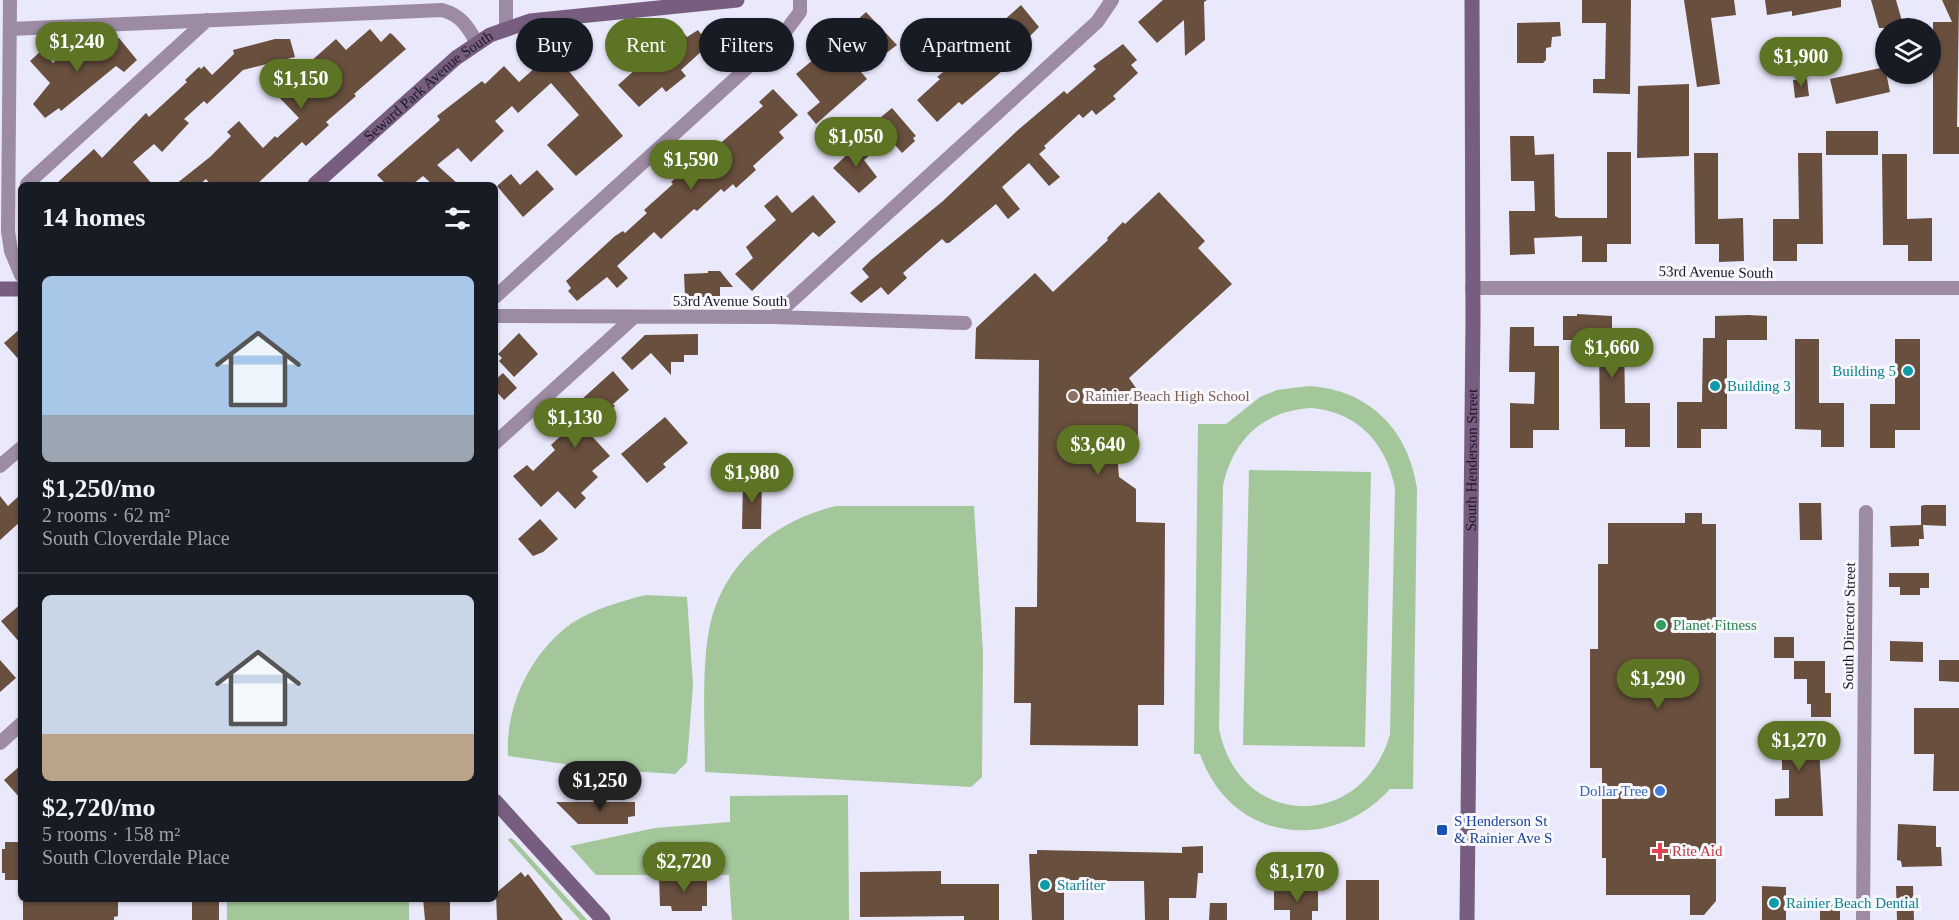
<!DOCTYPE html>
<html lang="en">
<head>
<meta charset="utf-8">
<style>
  :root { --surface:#171b24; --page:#20242c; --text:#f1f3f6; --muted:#9ea1a6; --line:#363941; --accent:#5e7425 }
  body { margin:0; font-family:Georgia,serif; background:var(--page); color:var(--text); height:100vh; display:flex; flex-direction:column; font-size:22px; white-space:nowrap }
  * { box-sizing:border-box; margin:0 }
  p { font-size:20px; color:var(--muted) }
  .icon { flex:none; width:33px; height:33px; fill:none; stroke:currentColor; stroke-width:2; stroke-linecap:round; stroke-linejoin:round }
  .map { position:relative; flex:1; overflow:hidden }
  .drawer { position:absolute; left:18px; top:182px; width:480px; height:720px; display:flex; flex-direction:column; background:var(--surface); border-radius:9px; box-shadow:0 2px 4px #0004 }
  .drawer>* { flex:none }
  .hud { position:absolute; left:516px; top:18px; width:570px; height:54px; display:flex; gap:12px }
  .buttons { position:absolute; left:1875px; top:18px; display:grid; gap:12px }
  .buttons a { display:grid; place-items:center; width:66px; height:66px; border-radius:50%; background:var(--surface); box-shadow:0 2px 4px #0004; font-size:30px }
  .price { position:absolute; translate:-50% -51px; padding:0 14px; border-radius:21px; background:var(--accent); color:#fff; font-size:20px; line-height:39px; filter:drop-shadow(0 2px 3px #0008) }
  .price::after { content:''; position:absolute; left:50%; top:36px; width:18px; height:14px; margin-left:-9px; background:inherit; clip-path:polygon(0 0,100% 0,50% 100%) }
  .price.current { background:#222; color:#fff }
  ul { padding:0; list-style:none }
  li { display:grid; align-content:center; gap:12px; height:318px; padding:0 24px }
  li+li { border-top:2px solid var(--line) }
  li span { display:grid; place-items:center; height:186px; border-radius:9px; color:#555 }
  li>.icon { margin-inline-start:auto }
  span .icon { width:108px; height:108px; fill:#fffc; stroke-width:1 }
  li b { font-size:26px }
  h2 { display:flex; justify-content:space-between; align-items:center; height:72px; padding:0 24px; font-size:26px }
  .pill { padding:0 21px; border-radius:27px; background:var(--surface); box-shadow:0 2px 4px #0004; font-size:21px; line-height:54px }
  .pill.current { background:var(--accent); color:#fff }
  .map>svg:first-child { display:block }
  .green { fill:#a3c79a; fill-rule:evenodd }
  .building { fill:#684f3e }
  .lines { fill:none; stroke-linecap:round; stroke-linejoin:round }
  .street { stroke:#9d8ba3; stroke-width:14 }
  .secondary { stroke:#775d7f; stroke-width:15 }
  .culture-dot { fill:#0f9aa8; stroke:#f8f7fd; stroke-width:2 }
  .education-dot { fill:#8d6e63; stroke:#f8f7fd; stroke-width:2 }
  .leisure-dot { fill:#2e9e5b; stroke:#f8f7fd; stroke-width:2 }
  .shop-dot { fill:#3f7fe0; stroke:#f8f7fd; stroke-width:2 }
  .transit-dot { fill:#1a4fb4; stroke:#f8f7fd; stroke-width:2 }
  .health-dot { fill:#e0444e; stroke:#f8f7fd; stroke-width:2 }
  .labels { text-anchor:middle; stroke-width:6; stroke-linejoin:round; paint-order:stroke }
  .street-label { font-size:15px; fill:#1b1924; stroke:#f8f7fd }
  .culture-label { font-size:15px; fill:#0d838f; stroke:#f8f7fd; text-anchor:start }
  .education-label { font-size:15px; fill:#785e54; stroke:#f8f7fd; text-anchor:start }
  .leisure-label { font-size:15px; fill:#27864d; stroke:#f8f7fd; text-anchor:start }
  .shop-label { font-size:15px; fill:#366cbe; stroke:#f8f7fd; text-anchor:end }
  .transit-label { font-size:15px; fill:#164399; stroke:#f8f7fd; text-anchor:start }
  .health-label { font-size:15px; fill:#be3a42; stroke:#f8f7fd; text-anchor:start }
</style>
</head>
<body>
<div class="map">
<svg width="1959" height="920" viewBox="0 0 1959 920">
  <rect width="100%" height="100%" fill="#eae8fb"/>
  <path class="green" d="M1309,386C1369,390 1408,429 1417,488L1413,789H1390C1330,855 1230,841 1200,754H1194L1198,424H1226L1260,397L1277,390ZM1311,408C1358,412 1386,443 1395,488L1390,734C1363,832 1239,830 1219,729L1223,486C1233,439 1263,411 1311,408Z
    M1249,470L1371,472L1365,747L1243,745Z
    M836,506H974L983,653L982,777L971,787L705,772C705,729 701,666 710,625C724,562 776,520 836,506Z
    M646,595L687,597L693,685L687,762L675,774L600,769L508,756C505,706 531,652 572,623C594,609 622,601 646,595Z
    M848,795L849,920H732L729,875H596L570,846L655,828L730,822V796Z
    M510,838L514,840L587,920H580L508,840Z
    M227,899H409V920H227Z"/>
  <path class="building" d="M1163,0H1207L1204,2L1205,40L1185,56L1184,20L1157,43L1138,22Z
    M1582,0H1631L1630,94L1593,93V79H1605L1606,23H1582Z
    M1684,0H1734L1736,15L1711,18L1720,84L1697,87Z
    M1765,0H1841V7L1792,16V11L1767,15Z
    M1871,0H1896L1904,28H1879Z
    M1942,0H1959L1957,127H1959V154H1933V22H1952Z
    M1021,5L1039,27L1023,43L1018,39L996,57L1002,65L998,68L1001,72L962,105L959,102L937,122L917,100L940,79L937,77L1004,23L1002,22Z
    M866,12L897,45L861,72L867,79L816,124L807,113L820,102L796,74L814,59L807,52L819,40L827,48Z
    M666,22L670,26L674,23L687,37L698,30L701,34L707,29L716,38L681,70L686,76L666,92L662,87L639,107L618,85L636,69L621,52L636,38L642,44Z
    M1560,22L1561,36L1552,37L1551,47L1546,48V60L1543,63H1517V23Z
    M370,29L381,42L390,33L393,35L406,49L354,94L356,96L326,122L329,125L306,146L302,142L257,184H210L206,179L200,184H176L210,157L231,136L227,132L239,121L263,148L275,136L277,138L299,118L275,93L336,39L346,50Z
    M114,38L116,40L119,38L137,60L124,72L116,66L61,111L59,108L45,118L33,104L50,83L30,61L42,50L53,63L72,46L74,49L81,46L91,58Z
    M275,39H290L295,57L243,70L207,104L204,101L184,119L189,123L162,152L154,144L133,162L152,184H56L94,149L102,158L146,113L149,117L187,82L185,80L199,67L201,69L204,66L212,75L234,54L233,50Z
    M1123,44L1137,60L1131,65L1138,73L1113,96L1116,99L1096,115L1092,110L1083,118L1079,114L1044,146L1046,148L1039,154L1060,177L1049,186L1029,163L1002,187L1020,209L1008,219L996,204L949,243H946L942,239L903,273L907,278L888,295L881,287L861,303L850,293L869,277L862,269L871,260L943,201L1018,130L1064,91L1067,94L1096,69L1093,66Z
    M553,52L623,136L576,176L547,145L579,115L551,83L518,113L512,106L495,121L504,131L471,162L458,148L437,165L458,184H432L423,176L413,184H386L377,175L440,120L437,116L482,81L485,84L504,66L519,82Z
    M1885,67L1890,92L1836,104L1830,79Z
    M1807,79L1809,96L1795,98L1793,80Z
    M1689,84V156L1637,158L1638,86Z
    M773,89L798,115L779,132L784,138L753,166L756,170L736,188L733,184L724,192L721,189L697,211L694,209L661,239L654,232L617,266L628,278L617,288L607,277L577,301L568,291L571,288L566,281L615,236L623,231L625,233L647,213L644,210L673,184L671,182L681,173L683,176L763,106L759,102Z
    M892,108L916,136L913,138L915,141L902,153L875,122Z
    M1826,131H1878V155H1826Z
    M1510,136H1534L1535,155L1554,154L1555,216L1559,218H1607V152H1631V244H1607V262H1582V236L1534,238L1535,254L1510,255L1509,211H1535L1534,181H1511Z
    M860,142L871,154L864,160L877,177L859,193L833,168Z
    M1694,153H1718V219L1743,218L1744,261L1719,262V244H1695Z
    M1798,153H1822L1823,244H1797V261H1773V219H1799Z
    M1882,154H1907V219L1932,218V261H1908V245H1883Z
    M537,170L554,189L523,217L497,186L511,174L520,185Z
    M1159,192L1205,241L1198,248L1232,284L1129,378L1138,391V435L1117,453L1119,477L1136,489V522L1165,523L1164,705H1138V746L1030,745L1031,703H1014L1015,607H1037L1039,360L975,359L976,328L1035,273L1053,292L1108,240L1107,238L1123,222L1125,224Z
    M777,195L792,213L813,195L836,222L819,237L813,232L752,291L735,274L753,258L746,247L776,220L764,206Z
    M708,271H720L733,287H720V297H685L684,274L708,273Z
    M1577,314L1612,316V338H1624L1625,403H1650V447H1625V429H1600L1599,340H1563V316H1577Z
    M1748,315L1767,316V340H1727V429H1701V448H1677V402H1702L1703,338H1715V316Z
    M1510,327H1534V346H1559V430H1533V448H1510V403L1534,404L1535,372H1509Z
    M21,328V362L4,343Z
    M519,333L538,354L514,377L499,361L502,358L498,354Z
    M698,334V355H684V362H671V375L651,353L632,370L621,358L645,335Z
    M1795,339H1819V403H1844V447H1821V430L1795,429Z
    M1895,339H1920V430H1895V448H1870V404H1895Z
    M613,371L629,390L613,404L615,406L611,410L614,413L590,434L610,456L592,471L598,477L581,493L586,498L575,509L558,491L541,507L513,476L527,465L533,471L555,450L551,445L568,429L563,423L585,403L581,400Z
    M503,373L517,388L504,400L495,390V380Z
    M665,417L688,443L663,464L666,467L647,483L621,454Z
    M743,478L762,479L761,529H742Z
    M21,494V521L0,540V496L8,506Z
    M1799,503H1821L1822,540H1800Z
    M1924,505H1946V526L1923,525L1924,539H1919V546L1891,547L1890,526L1921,525V506Z
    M1685,513H1702V524H1716V901L1704,915H1690V895H1606V858H1602V768H1590V649H1598V564H1608V523H1685Z
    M540,519L558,539L543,552L533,556L518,539Z
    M1889,573H1929V588H1920V595H1900V587H1889Z
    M21,604V644L1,621Z
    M1774,637H1794V658H1774Z
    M1890,641L1923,642V662L1890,661Z
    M0,660L16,678L0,692Z
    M1939,660H1959V682L1939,681Z
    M1794,661H1825V693H1831V717H1811V704H1807V679H1794Z
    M1914,708H1959V791H1933L1934,754H1914Z
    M1771,729L1818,730L1823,816H1775V799L1789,798V770H1782V758H1777L1776,748H1770Z
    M21,765V799L4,780Z
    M556,802H635V816L628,817V824H578Z
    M1898,824L1936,826V847H1941L1942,866L1902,867L1901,861L1897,860Z
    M5,842H21V880H5V873H2V849H5Z
    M1203,846V873H1198L1196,898H1169V920H1145L1144,881H1064V920H1032L1029,854H1037V850L1182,853V847Z
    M941,871V884H999V920H964V916L860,917V872Z
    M521,872L525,877L528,874L563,920H497L496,893Z
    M659,876H707V906H702V911H672L671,906H660Z
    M1346,880H1379V920H1346Z
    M1762,886L1786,887V920H1762Z
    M1896,886H1913L1914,920H1897Z
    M1274,889H1318V911H1312V920H1290V910H1274Z
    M23,898L118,901V916L114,917V920H23Z
    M192,898H219V920H192Z
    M423,898H450V920H425Z
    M1820,900H1840V920H1820Z
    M1210,903H1227V920H1209Z"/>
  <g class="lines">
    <path class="street" d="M10,0L8,231L11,251L21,275
      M506,0V29
      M10,29L442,10C461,15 468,27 477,43
      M27,184L207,20
      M1472,288H1959
      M495,297L782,36L800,12V0
      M495,316L774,317L965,323
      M774,317L1097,22L1112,0
      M495,443L634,317
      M0,466L21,448
      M0,743L21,724
      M1863,920L1866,512"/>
    <g class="secondary">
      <path id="s1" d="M315,184L456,58L490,35L530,21L737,0"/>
      <path d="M0,289H21"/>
      <path d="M495,801L603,920"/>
      <path id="s2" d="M1467,920L1473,320L1472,0"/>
    </g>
  </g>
  <g class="culture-dot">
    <circle cx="1908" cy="371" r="6"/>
    <circle cx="1715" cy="386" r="6"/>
    <circle cx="1045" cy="885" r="6"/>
    <circle cx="1774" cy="903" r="6"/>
  </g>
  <circle class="education-dot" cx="1073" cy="396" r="6"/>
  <circle class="leisure-dot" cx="1661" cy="625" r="6"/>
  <circle class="shop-dot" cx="1660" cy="791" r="6"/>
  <rect class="transit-dot" x="1436" y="824" width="12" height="12" rx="3"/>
  <path class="health-dot" d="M1657 842h6v6h6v6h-6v6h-6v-6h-6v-6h6z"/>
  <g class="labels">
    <g class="street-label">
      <text dy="5" stroke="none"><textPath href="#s1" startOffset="150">Seward Park Avenue South</textPath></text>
      <text transform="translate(1716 272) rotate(1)" y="5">53rd Avenue South</text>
      <text x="730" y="306">53rd Avenue South</text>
      <text dy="5" stroke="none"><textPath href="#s2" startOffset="460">South Henderson Street</textPath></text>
      <text transform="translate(1849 626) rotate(-89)" y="5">South Director Street</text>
    </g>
    <g class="culture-label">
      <text x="1896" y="376" text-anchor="end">Building 5</text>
      <text x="1727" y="391">Building 3</text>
      <text x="1057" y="890">Starliter</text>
      <text x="1786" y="908">Rainier Beach Dential</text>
    </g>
    <g class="education-label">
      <text x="1085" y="401">Rainier Beach High School</text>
    </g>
    <g class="leisure-label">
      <text x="1673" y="630">Planet Fitness</text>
    </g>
    <g class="shop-label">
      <text x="1648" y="796">Dollar Tree</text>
    </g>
    <g class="transit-label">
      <text x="1454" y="826">S Henderson St<tspan x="1454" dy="17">&amp; Rainier Ave S</tspan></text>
    </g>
    <g class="health-label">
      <text x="1672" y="856">Rite Aid</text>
    </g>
  </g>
</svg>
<div class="buttons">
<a><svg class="icon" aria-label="layers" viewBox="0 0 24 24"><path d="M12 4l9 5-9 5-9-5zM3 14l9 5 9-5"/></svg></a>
</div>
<b class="price" style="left:77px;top:73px">$1,240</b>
<b class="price" style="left:1801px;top:88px">$1,900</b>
<b class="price" style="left:301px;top:110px">$1,150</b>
<b class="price" style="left:856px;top:168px">$1,050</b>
<b class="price" style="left:691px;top:191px">$1,590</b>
<b class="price" style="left:1612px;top:379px">$1,660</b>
<b class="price" style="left:575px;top:449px">$1,130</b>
<b class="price" style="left:1098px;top:476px">$3,640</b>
<b class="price" style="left:752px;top:504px">$1,980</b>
<b class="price" style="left:1658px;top:710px">$1,290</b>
<b class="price" style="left:1799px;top:772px">$1,270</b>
<b class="price current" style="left:600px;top:812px">$1,250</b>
<b class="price" style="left:684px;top:893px">$2,720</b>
<b class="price" style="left:1297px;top:903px">$1,170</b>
<div class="hud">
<a class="pill">Buy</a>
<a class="pill current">Rent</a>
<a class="pill">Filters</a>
<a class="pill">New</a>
<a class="pill">Apartment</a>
</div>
<section class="drawer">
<h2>14 homes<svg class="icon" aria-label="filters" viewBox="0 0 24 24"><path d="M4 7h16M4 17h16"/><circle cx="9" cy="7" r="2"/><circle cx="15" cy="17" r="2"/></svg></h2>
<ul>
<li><span style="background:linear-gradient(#a9c7e8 75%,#9aa5b1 0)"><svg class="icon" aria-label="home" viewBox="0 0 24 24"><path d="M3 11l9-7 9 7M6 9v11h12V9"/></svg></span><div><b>$1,250/mo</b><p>2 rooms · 62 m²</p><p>South Cloverdale Place</p></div></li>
<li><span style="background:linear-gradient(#c9d6e8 75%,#b9a48a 0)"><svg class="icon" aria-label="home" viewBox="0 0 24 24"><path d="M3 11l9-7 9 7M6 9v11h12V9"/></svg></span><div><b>$2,720/mo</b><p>5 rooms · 158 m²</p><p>South Cloverdale Place</p></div></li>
</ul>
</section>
</div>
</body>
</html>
